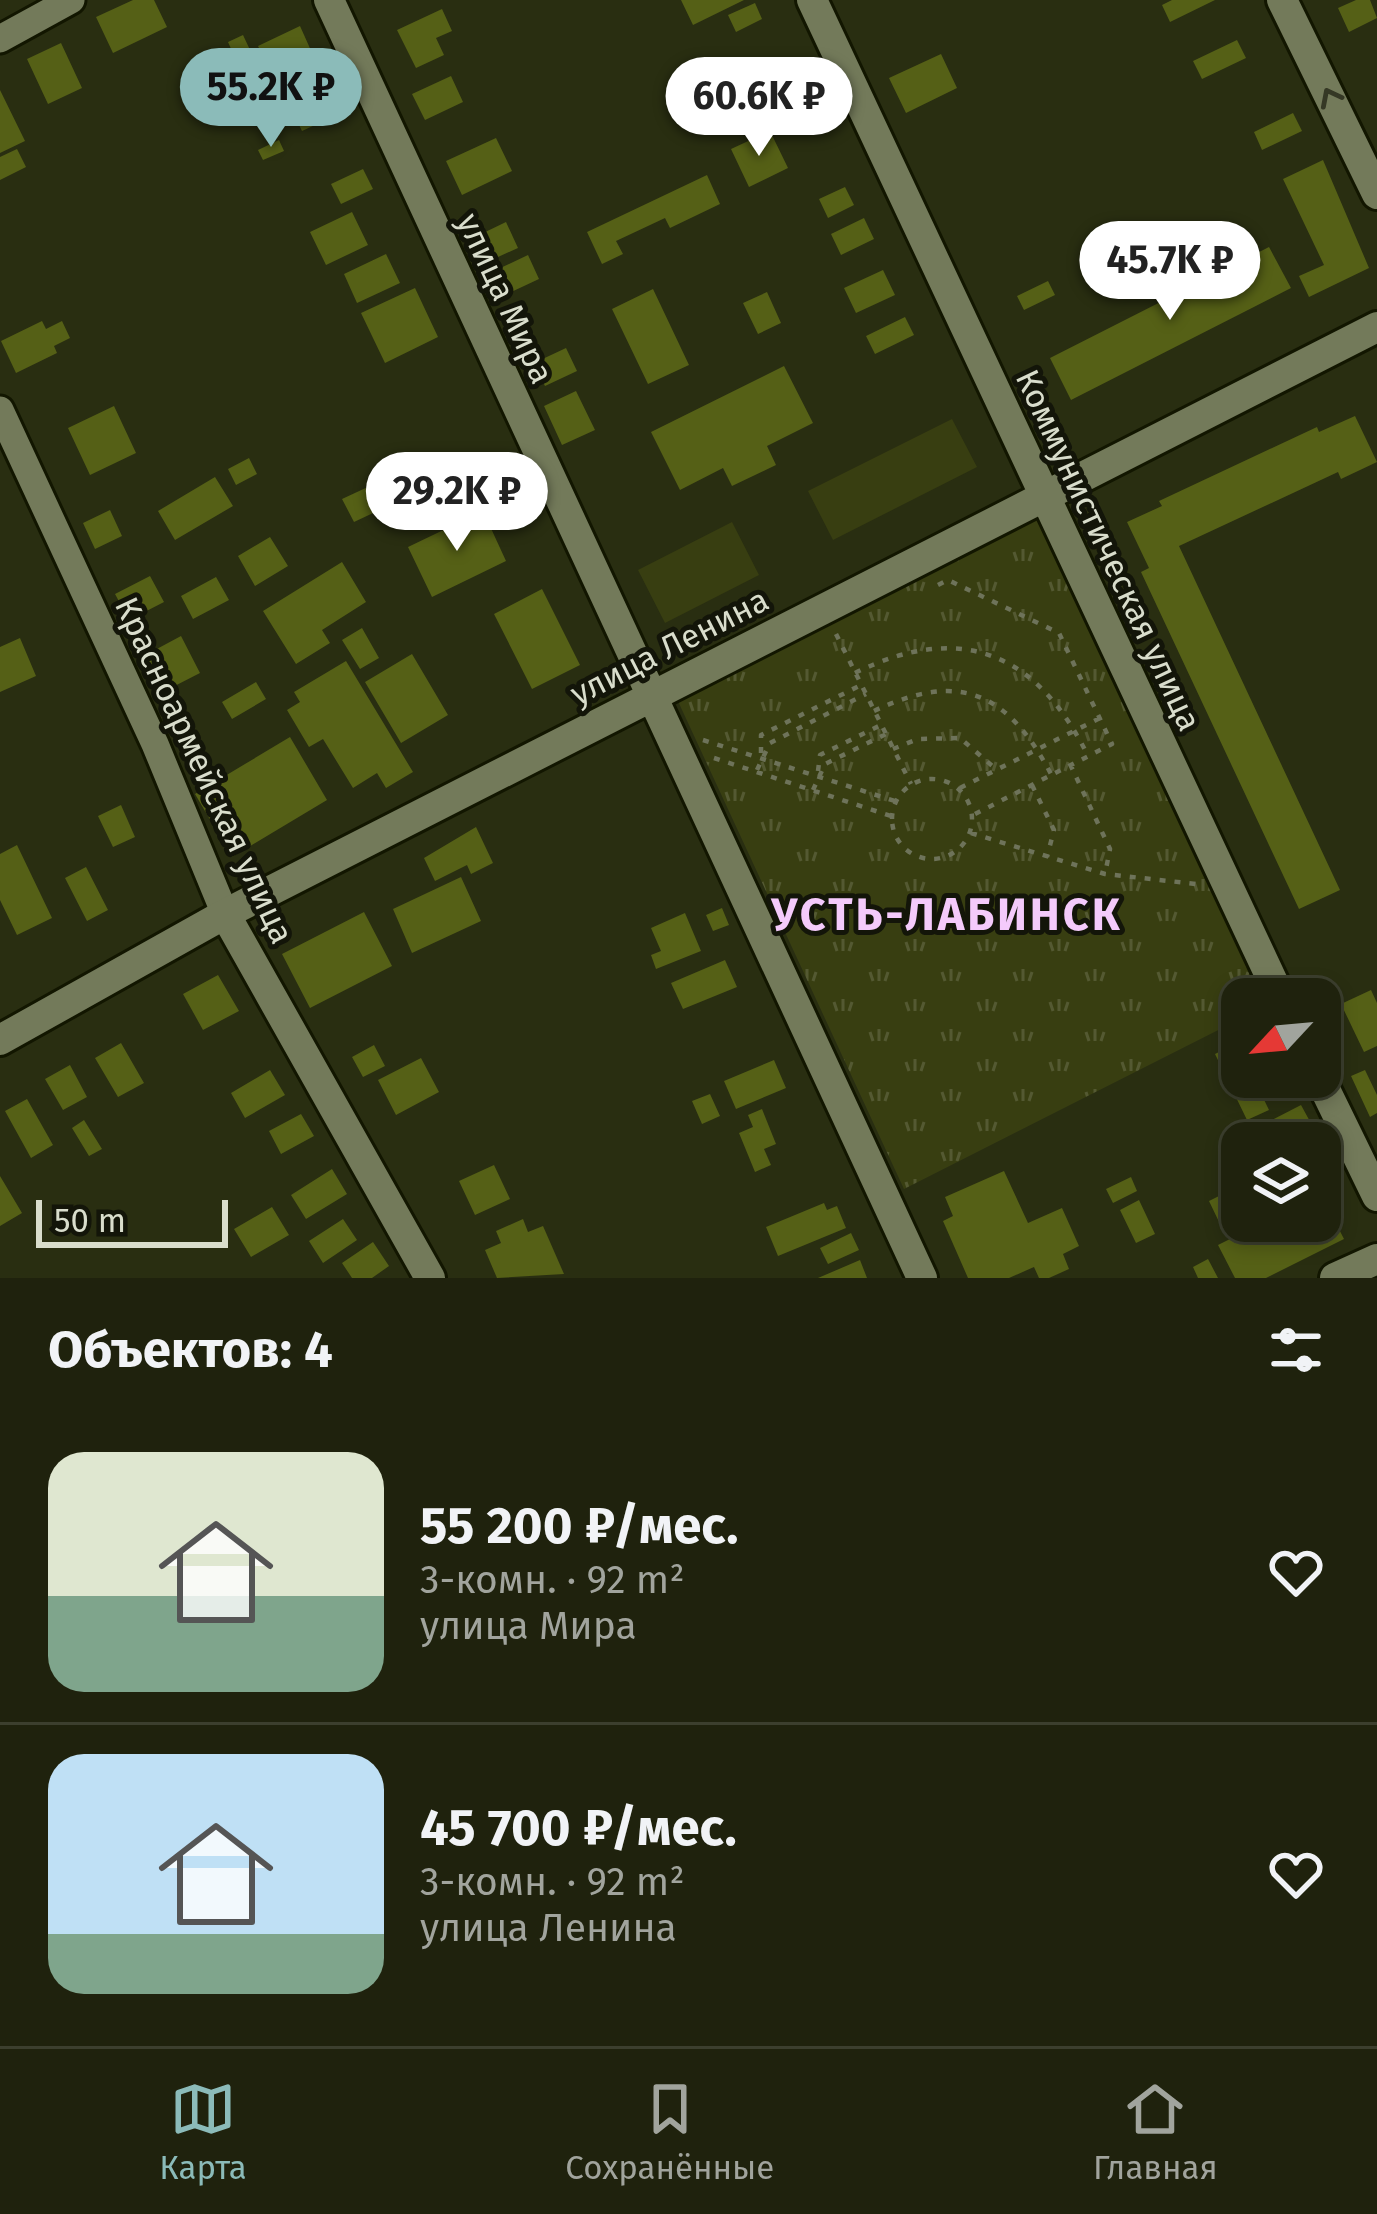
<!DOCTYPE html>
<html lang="ru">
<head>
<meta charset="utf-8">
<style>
  :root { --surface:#1f220d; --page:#2c2f1b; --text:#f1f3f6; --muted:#a1a49d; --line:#3c3f2e; --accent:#8bbbb9 }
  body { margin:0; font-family:"Fira Sans",sans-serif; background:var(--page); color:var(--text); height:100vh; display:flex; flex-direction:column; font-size:45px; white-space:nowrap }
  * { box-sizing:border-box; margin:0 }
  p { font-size:39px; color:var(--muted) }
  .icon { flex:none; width:66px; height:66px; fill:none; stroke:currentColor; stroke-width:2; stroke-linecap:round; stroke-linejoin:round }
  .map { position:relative; height:1278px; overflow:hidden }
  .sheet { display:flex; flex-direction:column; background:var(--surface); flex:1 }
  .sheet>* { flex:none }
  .needle { width:78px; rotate:244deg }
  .controls { position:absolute; left:1221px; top:978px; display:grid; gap:24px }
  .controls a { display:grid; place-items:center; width:120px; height:120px; border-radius:24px; background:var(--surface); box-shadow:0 6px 18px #0003,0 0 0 3px var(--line); font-size:60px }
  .scale { position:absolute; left:36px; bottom:30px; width:192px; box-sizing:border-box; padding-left:12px; border:6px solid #d9ddcc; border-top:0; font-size:33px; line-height:42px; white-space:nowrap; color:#d9ddcc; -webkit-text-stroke:9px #131509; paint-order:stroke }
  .price { position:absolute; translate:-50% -102px; padding:0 27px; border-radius:42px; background:#fff; color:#222; font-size:39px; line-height:78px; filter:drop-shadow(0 3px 6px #0008) }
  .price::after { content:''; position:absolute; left:50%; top:72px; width:36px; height:27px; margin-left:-18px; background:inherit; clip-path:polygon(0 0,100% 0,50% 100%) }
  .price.active { background:var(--accent); color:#111 }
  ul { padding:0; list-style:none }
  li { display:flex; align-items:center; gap:36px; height:300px; padding:0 48px }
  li+li { border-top:3px solid var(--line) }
  li span { display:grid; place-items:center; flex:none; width:336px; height:240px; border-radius:36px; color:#555 }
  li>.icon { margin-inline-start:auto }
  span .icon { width:144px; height:144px; fill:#fffc; stroke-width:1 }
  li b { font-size:51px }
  h2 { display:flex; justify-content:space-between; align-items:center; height:144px; padding:0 48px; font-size:51px }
  .menu { display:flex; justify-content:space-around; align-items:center; height:168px; border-top:3px solid var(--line); background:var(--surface); font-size:33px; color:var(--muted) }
  .menu a { display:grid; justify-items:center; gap:6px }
  .menu .active { color:var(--accent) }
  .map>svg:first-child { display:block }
  .green { fill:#383e11 }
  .park { fill:url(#park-tufts) }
  .building { fill:#556016 }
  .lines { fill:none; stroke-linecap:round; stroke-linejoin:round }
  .minor-casing { stroke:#121600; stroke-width:33 }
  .tertiary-casing { stroke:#121600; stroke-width:36 }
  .path { stroke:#6e735a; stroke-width:4.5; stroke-dasharray:6 9; stroke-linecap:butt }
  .minor { stroke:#737a5a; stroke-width:27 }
  .tertiary { stroke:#737a5a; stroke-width:30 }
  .oneway { stroke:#353825 }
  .labels { text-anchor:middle; stroke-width:10; stroke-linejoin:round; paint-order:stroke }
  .street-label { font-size:33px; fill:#d9ddcc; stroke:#131509 }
  .district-label { font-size:45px; font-weight:bold; letter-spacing:3px; fill:#f4cafb; stroke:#131509 }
</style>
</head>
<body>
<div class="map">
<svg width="1377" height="1278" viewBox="0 0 1377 1278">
  <defs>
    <pattern id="park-tufts" width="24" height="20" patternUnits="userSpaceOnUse" patternTransform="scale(3)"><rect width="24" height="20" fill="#383e11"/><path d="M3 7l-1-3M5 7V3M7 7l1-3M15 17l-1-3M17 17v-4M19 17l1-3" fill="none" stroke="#545932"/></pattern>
  </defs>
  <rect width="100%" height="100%" fill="#292e11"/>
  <path class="green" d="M952,419L977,467L833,540L808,491Z
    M732,522L759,575L665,623L638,570Z"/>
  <path class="park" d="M1034,513L1266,999H1242V1018L904,1189L677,699Z"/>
  <path class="building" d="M133,0H154L167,27L113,53L96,17Z
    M681,0H744L693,25Z
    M1172,0H1215L1170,22L1162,5Z
    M1356,0H1370L1377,18L1349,32L1338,8Z
    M755,3L762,19L736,32L728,15Z
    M442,9L452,31L436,38L444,55L416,68L397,30Z
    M300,26L313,55L272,75L258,46Z
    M243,35L251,52L236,60L228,42Z
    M1237,40L1246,58L1202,79L1193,61Z
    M61,43L82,88L48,104L27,59Z
    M941,54L957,88L906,113L889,78Z
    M780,59L789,78L762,91L753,72Z
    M451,76L463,102L425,120L412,94Z
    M325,80L341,113L302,131L286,98Z
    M0,90L25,141L0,153Z
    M1293,113L1302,131L1262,150L1254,132Z
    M770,131L788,168L749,187L731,149Z
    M496,138L512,171L462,195L446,161Z
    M279,140L284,151L263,160L258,150Z
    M17,149L26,167L0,180V157Z
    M1323,160L1369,268L1309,297L1299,276L1324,265L1283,179Z
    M363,169L373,189L341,204L331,184Z
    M707,175L720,204L670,228L665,218L616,241L623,254L602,264L587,232Z
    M845,187L854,205L828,218L819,199Z
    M352,212L368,245L326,265L310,232Z
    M864,218L874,239L841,255L831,234Z
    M506,222L518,248L489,261L477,236Z
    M1269,247L1291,288L1071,400L1050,358Z
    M386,254L400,283L357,303L344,274Z
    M528,255L539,279L505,295L494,271Z
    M883,270L895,295L856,313L844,288Z
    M1048,281L1055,295L1024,310L1017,296Z
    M415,288L438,337L385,363L361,313Z
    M653,289L689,365L648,384L612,309Z
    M767,292L781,323L758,334L743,303Z
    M905,317L914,335L875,354L866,336Z
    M42,321L46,329L62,321L70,338L54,346L57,353L16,373L1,341Z
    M566,348L577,371L545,386L534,363Z
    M784,366L813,423L767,446L776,465L732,486L723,468L680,490L651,432Z
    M576,391L595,430L562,445L544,406Z
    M114,406L136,453L90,475L68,428Z
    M1355,416L1377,462L1341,479L1338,472L1179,546L1340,890L1299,909L1141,572L1149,568L1127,522L1162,506L1159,501L1317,427L1319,432Z
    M249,458L257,474L236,485L228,469Z
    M428,459L439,482L354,522L342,499Z
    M215,477L233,506L175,540L158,511Z
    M110,510L122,536L95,549L83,523Z
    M483,511L506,561L432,597L408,547Z
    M270,537L288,566L255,586L238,556Z
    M342,562L366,602L322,630L330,643L296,664L263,611Z
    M150,576L164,602L129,620L115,594Z
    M216,577L229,600L193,619L181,596Z
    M542,589L580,665L532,689L494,614Z
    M362,628L379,658L360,669L342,640Z
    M181,636L200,673L159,694L140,658Z
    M20,638L36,676L0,692V647Z
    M412,654L448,715L401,743L365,682Z
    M346,661L413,772L386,788L377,773L353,788L323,739L309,747L287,710L300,702L294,692Z
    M256,682L266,699L232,719L222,702Z
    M290,737L327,800L232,857L195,794Z
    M121,805L135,837L113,847L98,816Z
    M476,827L493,863L471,874L467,865L435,881L424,858Z
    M17,845L52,918L17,935L0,900V854Z
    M86,867L108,910L87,921L65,878Z
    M461,877L481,921L412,953L393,909Z
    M722,908L729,925L713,931L706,915Z
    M364,912L392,966L310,1008L282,954Z
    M685,913L701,951L656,969L651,955L661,951L651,928Z
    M725,960L737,987L683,1009L671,983Z
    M218,975L239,1011L203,1030L183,994Z
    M1371,990L1377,1003V1046L1364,1052L1341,1004Z
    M121,1043L144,1083L118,1097L95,1058Z
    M1237,1043L1242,1077H1253L1269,1110L1247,1120L1215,1054Z
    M374,1045L385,1066L363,1077L352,1057Z
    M421,1058L439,1092L396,1115L378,1080Z
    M774,1060L786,1088L736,1109L724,1081Z
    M70,1065L87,1097L63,1110L45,1079Z
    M270,1070L285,1095L245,1118L231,1093Z
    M1365,1070L1377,1095V1113L1370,1117L1351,1076Z
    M710,1094L720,1116L702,1124L692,1101Z
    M27,1099L53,1145L31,1158L5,1111Z
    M1301,1105L1313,1127L1272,1143L1262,1125Z
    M762,1109L776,1144L764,1149L771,1165L755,1172L739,1133L753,1127L748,1115Z
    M301,1114L314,1136L281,1154L269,1131Z
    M84,1120L102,1149L89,1156L72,1128Z
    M494,1165L510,1199L475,1215L459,1181Z
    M332,1169L347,1194L306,1219L291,1195Z
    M1004,1171L1028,1223L1062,1208L1079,1246L1063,1254L1069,1269L1049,1278H1039L1034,1267L1009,1278H968L943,1221L953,1216L945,1197Z
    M0,1176L22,1213L0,1226Z
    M1131,1177L1137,1191L1113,1203L1106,1189Z
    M1229,1191L1241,1217L1221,1226L1209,1201Z
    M1320,1192L1344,1239L1266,1278H1235L1218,1245L1266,1221H1320Z
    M1139,1200L1155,1234L1136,1243L1120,1210Z
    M824,1203L827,1210L837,1206L846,1228L778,1256L766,1227Z
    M272,1207L289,1235L251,1257L234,1229Z
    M343,1219L357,1240L323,1263L309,1241Z
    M523,1219L528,1232L543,1226L564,1274L497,1278L485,1250L501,1243L496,1231Z
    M851,1233L859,1250L828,1264L820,1248Z
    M373,1242L389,1266L372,1278H352L342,1263Z
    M1208,1259L1218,1278H1198L1193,1267Z
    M860,1260L867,1278H818Z"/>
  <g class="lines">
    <g class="minor-casing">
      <path id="minor" d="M0,39L71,0
        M0,410L155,744L225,914"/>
    </g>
    <g class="tertiary-casing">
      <path id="tertiary" d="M329,0L922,1278
        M812,0L1281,999
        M1282,0L1377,194
        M225,914L430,1278
        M0,1040L225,914L1377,327
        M1319,1077L1377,1196
        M1335,1278L1377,1259"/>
    </g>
    <path class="path" d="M938,585L948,580L1059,633L1112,744L973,815
      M836,634L911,784
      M855,673C960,621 1037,652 1088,756
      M874,711C960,670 1008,693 1051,774
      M703,740L895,801
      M893,749L918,739L960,738L997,770
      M761,753V735L859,686
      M714,758L891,816
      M1070,764L1110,849L1105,874
      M757,770L770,743L866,694
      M818,771L820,755L881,725
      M892 819a40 40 0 1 1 80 0a40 40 0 1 1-80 0Z
      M1032,785L1054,830L1047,857
      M960,788L1100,718
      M813,790L825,764L886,734
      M971,833L1105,874L1196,884"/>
    <use href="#minor" class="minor"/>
    <use href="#tertiary" class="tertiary"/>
  </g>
  <defs><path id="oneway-chevron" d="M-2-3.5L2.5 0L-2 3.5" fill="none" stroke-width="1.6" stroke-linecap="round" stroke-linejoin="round" transform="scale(3)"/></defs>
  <use class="oneway" href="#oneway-chevron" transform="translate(1330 97) rotate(-117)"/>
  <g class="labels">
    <g class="street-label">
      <text transform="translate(506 298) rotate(65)" y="12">улица Мира</text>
      <text transform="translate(1109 550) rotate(65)" y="12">Коммунистическая улица</text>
      <text transform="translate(669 646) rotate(-27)" y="12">улица Ленина</text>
      <text transform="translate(205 770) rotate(65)" y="12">Красноармейская улица</text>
    </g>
    <g class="district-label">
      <text x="947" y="930">УСТЬ-ЛАБИНСК</text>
    </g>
  </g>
</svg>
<div class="controls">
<a><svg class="needle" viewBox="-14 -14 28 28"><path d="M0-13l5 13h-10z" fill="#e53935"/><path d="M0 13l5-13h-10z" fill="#a1a49d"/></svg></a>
<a><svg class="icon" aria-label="layers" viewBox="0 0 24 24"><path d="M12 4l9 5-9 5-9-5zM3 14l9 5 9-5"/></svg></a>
</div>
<div class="scale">50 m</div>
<b class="price active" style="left:271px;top:150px">55.2K ₽</b>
<b class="price" style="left:759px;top:159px">60.6K ₽</b>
<b class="price" style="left:1170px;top:323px">45.7K ₽</b>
<b class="price" style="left:457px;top:554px">29.2K ₽</b>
</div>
<section class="sheet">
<h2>Объектов: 4<svg class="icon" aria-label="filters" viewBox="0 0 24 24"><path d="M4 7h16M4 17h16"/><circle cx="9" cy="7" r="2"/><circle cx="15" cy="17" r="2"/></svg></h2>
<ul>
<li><span style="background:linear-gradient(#dfe7d0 60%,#7fa58c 0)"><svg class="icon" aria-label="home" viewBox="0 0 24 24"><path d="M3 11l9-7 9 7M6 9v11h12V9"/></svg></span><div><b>55 200 ₽/мес.</b><p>3-комн. · 92 m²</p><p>улица Мира</p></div><svg class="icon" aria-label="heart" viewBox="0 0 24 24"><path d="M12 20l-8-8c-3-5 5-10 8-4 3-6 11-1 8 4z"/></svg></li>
<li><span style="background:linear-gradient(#bfe0f5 75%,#7fa58c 0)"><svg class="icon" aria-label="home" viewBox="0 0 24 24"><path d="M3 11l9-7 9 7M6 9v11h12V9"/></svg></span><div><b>45 700 ₽/мес.</b><p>3-комн. · 92 m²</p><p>улица Ленина</p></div><svg class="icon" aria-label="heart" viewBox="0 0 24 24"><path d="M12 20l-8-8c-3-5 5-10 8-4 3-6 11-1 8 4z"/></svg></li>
</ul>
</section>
<nav class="menu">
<a class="active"><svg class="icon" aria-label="map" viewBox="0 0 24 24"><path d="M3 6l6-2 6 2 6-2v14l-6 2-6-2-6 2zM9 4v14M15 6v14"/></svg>Карта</a>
<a><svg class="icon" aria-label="saved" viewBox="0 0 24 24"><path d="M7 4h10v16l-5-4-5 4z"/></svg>Сохранённые</a>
<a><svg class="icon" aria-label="home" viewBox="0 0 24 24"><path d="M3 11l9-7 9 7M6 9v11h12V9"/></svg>Главная</a>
</nav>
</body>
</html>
